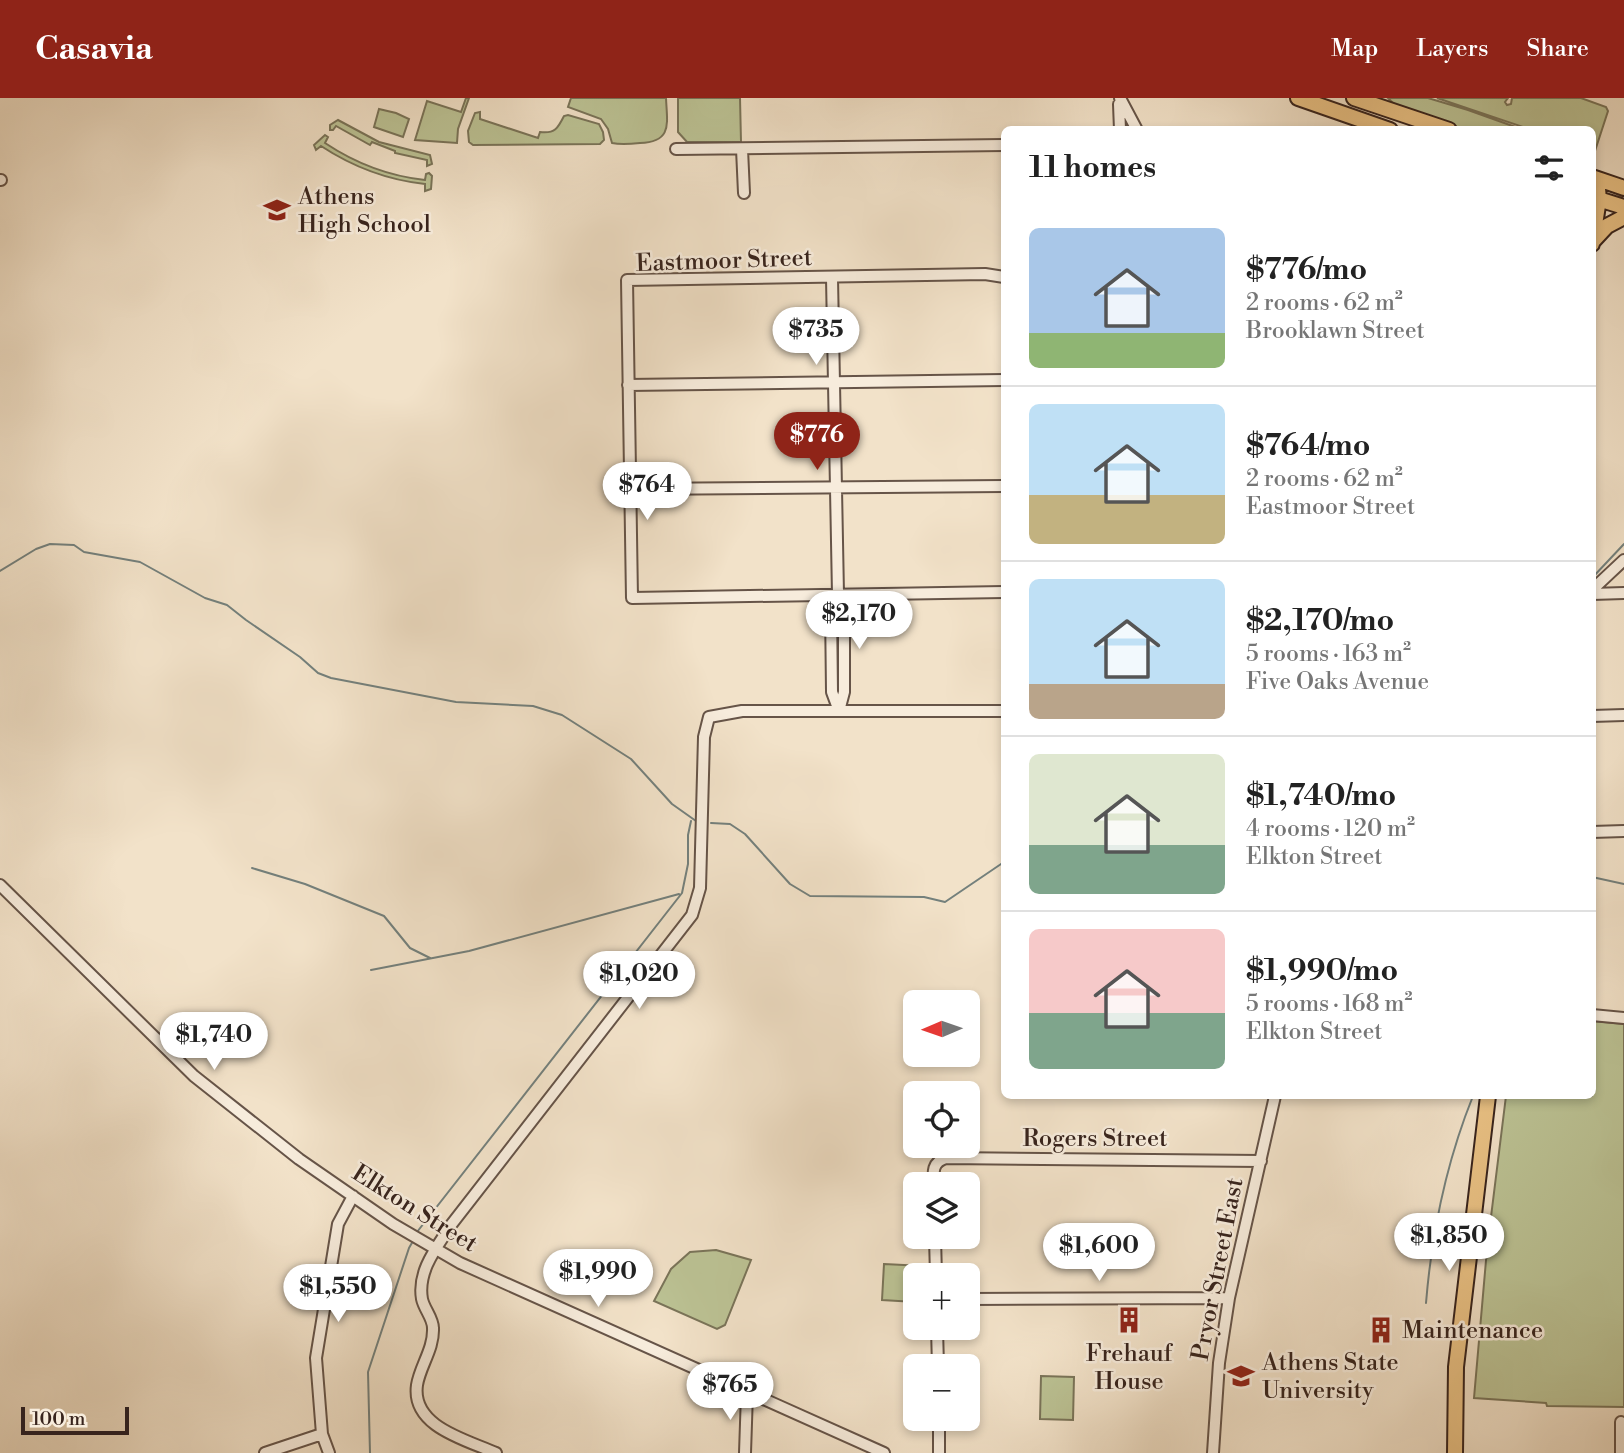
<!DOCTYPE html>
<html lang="en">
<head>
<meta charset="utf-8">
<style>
  :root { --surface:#fff; --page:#f6f6f6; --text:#222; --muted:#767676; --line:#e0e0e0; --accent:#8f2418 }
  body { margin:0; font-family:"Libre Bodoni",serif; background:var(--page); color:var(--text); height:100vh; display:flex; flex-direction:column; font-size:26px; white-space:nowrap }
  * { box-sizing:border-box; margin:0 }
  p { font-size:23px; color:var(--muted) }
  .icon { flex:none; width:38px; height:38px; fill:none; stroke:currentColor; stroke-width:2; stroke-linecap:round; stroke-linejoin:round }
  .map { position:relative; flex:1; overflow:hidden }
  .drawer { position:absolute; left:1001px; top:28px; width:595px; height:973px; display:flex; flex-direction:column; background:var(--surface); border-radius:10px; box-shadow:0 4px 10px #0003 }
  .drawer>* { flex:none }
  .needle { width:46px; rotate:268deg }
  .buttons { position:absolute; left:903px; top:892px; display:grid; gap:14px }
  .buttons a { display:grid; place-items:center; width:77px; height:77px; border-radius:10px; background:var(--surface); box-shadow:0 4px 10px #0003; font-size:35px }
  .scale { position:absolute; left:21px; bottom:18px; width:108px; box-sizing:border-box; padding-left:7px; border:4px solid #38241d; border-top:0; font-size:19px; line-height:24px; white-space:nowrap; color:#38241d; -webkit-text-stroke:5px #f7ecdc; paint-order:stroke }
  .price { position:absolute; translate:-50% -60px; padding:0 16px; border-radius:24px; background:#fff; color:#222; font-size:23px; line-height:46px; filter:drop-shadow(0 2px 4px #0008) }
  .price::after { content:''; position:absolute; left:50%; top:42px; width:21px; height:16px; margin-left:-10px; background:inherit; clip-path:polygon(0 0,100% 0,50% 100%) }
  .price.current { background:var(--accent); color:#fff }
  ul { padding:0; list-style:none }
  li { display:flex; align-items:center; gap:21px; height:175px; padding:0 28px }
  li+li { border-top:2px solid var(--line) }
  li span { display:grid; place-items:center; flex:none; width:196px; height:140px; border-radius:10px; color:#555 }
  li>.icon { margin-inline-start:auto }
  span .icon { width:84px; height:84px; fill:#fffc; stroke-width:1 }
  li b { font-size:30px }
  h2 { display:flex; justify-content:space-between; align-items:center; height:84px; padding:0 28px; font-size:30px }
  header { display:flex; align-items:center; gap:42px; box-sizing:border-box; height:98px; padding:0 35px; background:var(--accent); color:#fff }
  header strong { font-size:33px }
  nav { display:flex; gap:38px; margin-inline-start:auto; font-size:24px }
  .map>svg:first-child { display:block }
  .green { fill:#bcc395; stroke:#7a7459; stroke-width:2 }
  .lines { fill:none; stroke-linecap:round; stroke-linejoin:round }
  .stream { stroke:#74807c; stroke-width:2 }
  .minor-casing { stroke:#665448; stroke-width:14 }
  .major-casing { stroke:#38241d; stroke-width:18 }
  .minor { stroke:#f7ecdc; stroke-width:10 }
  .major { stroke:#e9c184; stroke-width:14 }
  .labels { text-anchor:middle; stroke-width:5; stroke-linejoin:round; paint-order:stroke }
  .poi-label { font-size:24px; fill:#38241d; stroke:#f7ecdc; text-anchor:start }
  .street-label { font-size:24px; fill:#38241d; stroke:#f7ecdc }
</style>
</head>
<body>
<header>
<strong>Casavia</strong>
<nav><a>Map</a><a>Layers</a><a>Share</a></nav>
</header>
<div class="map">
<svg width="1624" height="1355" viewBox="0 0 1624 1355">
  <rect width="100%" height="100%" fill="#f2e2c9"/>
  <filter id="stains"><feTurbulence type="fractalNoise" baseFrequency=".00286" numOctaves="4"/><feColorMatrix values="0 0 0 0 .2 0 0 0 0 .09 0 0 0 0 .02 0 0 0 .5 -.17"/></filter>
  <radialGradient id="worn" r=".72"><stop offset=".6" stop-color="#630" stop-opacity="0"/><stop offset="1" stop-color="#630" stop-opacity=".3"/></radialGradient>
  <path class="green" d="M466,0H469L458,31L457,45L415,42L427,3L461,14Z
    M571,0H666C667,25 673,44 640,45C631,46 621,47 612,45L608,31L601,21L568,9Z
    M678,0H740L741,44H687L678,34Z
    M1388,0H1428L1468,12L1521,31H1459L1390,9L1392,4Z
    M1437,0H1508L1505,4L1507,7L1511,6L1512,0H1581L1606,9L1608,13L1594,56L1592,32L1529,31Z
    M379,11L396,15L409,21L403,39L374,29Z
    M480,14V21L538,40L540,34C555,36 558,30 564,18L568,17L599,26L603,34L604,42L600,46L473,47L469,44L468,33L475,15Z
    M338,22L379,44L430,57L432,66L427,68V62L395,55V53L372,44L370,47L336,28L333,32H330V27Z
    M325,37L328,39L325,45C355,65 388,78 425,82L426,76L429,75L432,78L431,91L425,93V86C387,82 353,69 321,48L316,52L314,47Z
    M1593,923L1624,926V1309L1547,1308L1546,1305L1474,1300L1487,1151L1506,998H1592Z
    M716,1152L751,1162L725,1227L717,1231L654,1203L671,1171L690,1154Z
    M884,1166L923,1168L922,1178H915V1204L882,1202Z
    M1041,1278L1074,1279L1073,1322L1040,1321Z"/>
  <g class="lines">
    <path class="stream" d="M0,473L36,451L50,446L74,447L84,454L140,464L205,500L227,507L246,522L300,559L318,575L331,580L456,604L533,608L562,617L631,661L672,706L696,723
      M1592,480L1624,446
      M711,725L730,726L745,736L790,786L810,798L924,799L945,804L1004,764
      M252,770L305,786L384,818L410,850L430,860
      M1592,779L1624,786
      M371,872L469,853L679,796
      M417,1134L682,795L688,766V737L691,723
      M1426,1205C1432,1132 1446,1065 1473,998
      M370,1355L368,1274L409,1150L413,1143"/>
    <g class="minor-casing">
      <path id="minor" d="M1120,0L1137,32
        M1119,6L1120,32
        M676,51L1004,47
        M742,51L744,95
        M0,82H1
        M1004,179L985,176L627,182L632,500L1004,494
        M832,180L838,496L844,507V594L839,613
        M628,287L1004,282
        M630,391L1004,388
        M1592,492L1624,462
        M838,496L831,509L832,594L839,613
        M1592,496L1624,495
        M1592,618L1624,617
        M1592,734L1624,733
        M0,787L194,978L299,1061L393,1126L460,1165L884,1355
        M1592,917L1624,920
        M934,1087C933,1074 932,1064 946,1060L1261,1063
        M935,1139L936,1178
        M968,1201L1229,1200
        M937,1230L938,1269
        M939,1321V1355
        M265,1355L322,1336
        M329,1355L322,1336L316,1260L338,1126L353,1098
        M496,1355C467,1342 411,1329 417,1287C420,1268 434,1251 433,1230C433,1220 424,1211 422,1201C417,1173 437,1149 451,1127L692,817L700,790L704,639L709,619L742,613H1004
        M745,1355L747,1295
        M1213,1355L1219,1265L1229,1200L1275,998
        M1621,1355V1324"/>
    </g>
    <g class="major-casing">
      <path id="major" d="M1298,0L1390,32
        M1354,0L1449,32
        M1592,79L1624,90
        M1592,99L1624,109
        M1593,143L1607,128L1624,119
        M1592,146L1599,101L1597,81
        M1455,1355L1456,1269L1488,998"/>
    </g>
    <use href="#minor" class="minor"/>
    <use href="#major" class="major"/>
  </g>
  <defs>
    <g id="school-bare" transform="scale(2.1)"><path d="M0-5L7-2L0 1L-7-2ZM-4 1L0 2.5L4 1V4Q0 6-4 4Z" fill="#8f2418" stroke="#f7ecdc" stroke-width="2.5" paint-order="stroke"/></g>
    <g id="building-bare" transform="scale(2.1)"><path d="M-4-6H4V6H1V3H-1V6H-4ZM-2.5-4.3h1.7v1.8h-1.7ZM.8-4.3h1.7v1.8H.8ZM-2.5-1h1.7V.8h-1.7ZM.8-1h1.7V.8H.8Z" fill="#8f2418" stroke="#f7ecdc" stroke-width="2.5" paint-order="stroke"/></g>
    <g id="university-bare" transform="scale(2.1)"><path d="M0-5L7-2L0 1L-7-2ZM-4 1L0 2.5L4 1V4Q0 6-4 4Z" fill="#8f2418" stroke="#f7ecdc" stroke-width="2.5" paint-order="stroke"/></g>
  </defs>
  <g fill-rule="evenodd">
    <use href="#school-bare" x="277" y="112"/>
    <use href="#building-bare" x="1129" y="1222"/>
    <use href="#building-bare" x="1381" y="1232"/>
    <use href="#university-bare" x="1241" y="1278"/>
  </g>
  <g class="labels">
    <g class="poi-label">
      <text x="298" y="106">Athens<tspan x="298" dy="28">High School</tspan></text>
      <text x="1402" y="1240">Maintenance</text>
      <text x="1129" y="1263" text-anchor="middle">Frehauf<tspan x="1129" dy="28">House</tspan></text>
      <text x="1262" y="1272">Athens State<tspan x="1262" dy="28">University</tspan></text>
    </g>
    <g class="street-label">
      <text transform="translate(724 162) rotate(-2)" y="8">Eastmoor Street</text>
      <text x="1095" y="1048">Rogers Street</text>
      <text transform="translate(415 1110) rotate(32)" y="8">Elkton Street</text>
      <text transform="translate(1217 1171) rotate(-79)" y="8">Pryor Street East</text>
    </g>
  </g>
  <rect width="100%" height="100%" filter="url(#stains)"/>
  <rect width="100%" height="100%" fill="url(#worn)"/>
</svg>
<div class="buttons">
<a><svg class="needle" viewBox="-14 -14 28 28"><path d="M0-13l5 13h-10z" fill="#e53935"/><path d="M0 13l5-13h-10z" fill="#767676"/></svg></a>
<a><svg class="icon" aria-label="locate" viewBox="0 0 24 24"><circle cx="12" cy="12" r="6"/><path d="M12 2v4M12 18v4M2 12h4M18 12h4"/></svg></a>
<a><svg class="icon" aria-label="layers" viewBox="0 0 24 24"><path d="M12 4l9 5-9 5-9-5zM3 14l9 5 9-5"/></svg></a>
<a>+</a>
<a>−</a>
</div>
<div class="scale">100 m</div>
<b class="price" style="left:816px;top:269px">$735</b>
<b class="price current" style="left:817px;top:374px">$776</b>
<b class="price" style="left:647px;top:424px">$764</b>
<b class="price" style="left:859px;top:553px">$2,170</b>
<b class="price" style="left:639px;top:913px">$1,020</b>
<b class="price" style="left:214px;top:974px">$1,740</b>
<b class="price" style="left:1449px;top:1175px">$1,850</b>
<b class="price" style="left:1099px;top:1185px">$1,600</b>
<b class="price" style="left:598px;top:1211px">$1,990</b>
<b class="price" style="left:338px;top:1226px">$1,550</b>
<b class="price" style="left:730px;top:1324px">$765</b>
<section class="drawer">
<h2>11 homes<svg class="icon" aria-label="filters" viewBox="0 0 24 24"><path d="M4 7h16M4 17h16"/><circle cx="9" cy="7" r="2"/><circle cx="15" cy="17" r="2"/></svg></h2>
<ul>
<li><span style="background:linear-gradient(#a9c7e8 75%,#8fb573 0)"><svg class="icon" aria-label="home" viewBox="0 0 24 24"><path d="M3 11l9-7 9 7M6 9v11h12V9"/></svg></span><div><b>$776/mo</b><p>2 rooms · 62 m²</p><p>Brooklawn Street</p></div></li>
<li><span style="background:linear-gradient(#bfe0f5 65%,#c2b280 0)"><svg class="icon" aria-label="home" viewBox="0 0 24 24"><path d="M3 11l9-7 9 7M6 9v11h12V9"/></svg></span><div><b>$764/mo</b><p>2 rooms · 62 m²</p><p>Eastmoor Street</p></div></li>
<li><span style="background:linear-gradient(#bfe0f5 75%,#b9a48a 0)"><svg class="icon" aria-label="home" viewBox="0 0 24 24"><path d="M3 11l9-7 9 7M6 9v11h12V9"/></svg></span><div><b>$2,170/mo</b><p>5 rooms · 163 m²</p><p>Five Oaks Avenue</p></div></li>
<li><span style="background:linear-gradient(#dfe7d0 65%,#7fa58c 0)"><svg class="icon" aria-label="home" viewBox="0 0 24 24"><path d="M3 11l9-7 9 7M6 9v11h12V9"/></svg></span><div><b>$1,740/mo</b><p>4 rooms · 120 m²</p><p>Elkton Street</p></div></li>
<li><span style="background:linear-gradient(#f6c9c9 60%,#7fa58c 0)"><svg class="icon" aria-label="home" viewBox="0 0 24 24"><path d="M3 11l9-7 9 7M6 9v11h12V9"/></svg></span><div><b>$1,990/mo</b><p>5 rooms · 168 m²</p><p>Elkton Street</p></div></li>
</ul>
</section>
</div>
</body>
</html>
